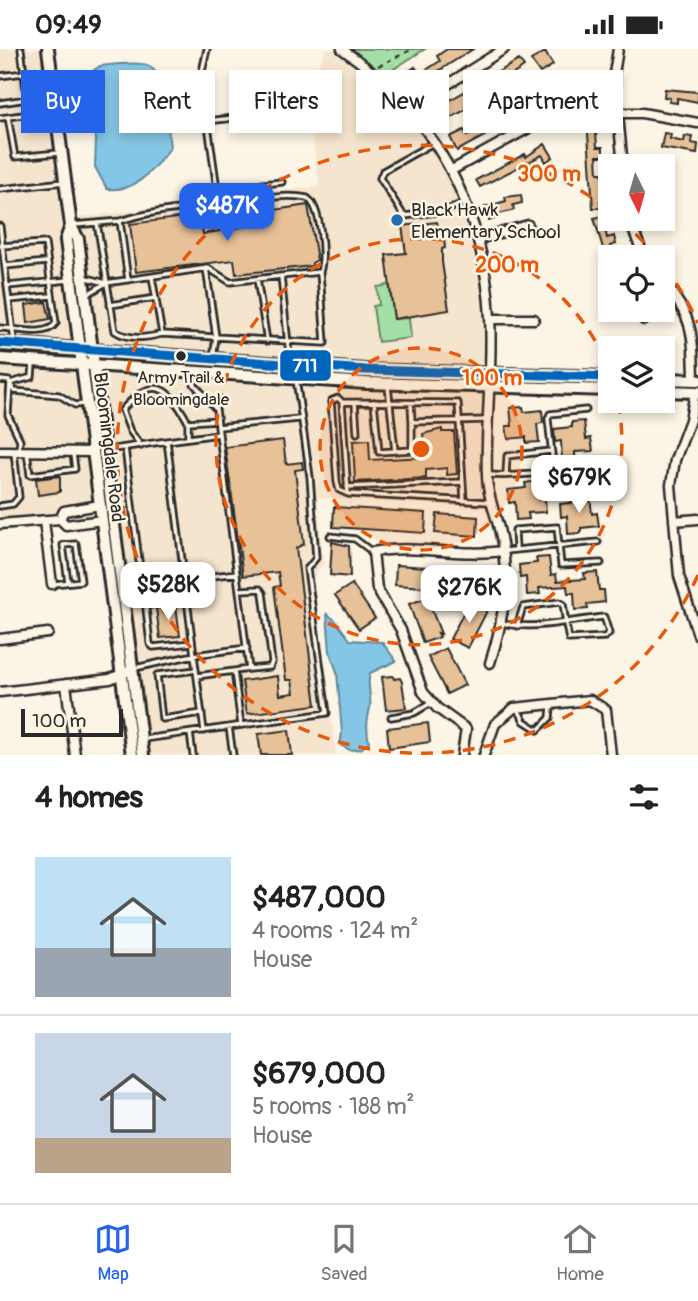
<!DOCTYPE html>
<html lang="en">
<head>
<meta charset="utf-8">
<style>
  :root { --surface:#fff; --page:#f2f2f2; --text:#222; --muted:#767676; --line:#e0e0e0; --accent:#2563eb }
  body { margin:0; font-family:Pangolin,sans-serif; background:var(--page); color:var(--text); height:100vh; display:flex; flex-direction:column; font-size:26px; white-space:nowrap }
  * { box-sizing:border-box; margin:0 }
  p { font-size:23px; color:var(--muted) }
  .icon { flex:none; width:38px; height:38px; fill:none; stroke:currentColor; stroke-width:2; stroke-linecap:round; stroke-linejoin:round }
  .map { position:relative; height:706px; overflow:hidden }
  .drawer { display:flex; flex-direction:column; background:var(--surface); flex:1 }
  .drawer>* { flex:none }
  .hud { position:absolute; left:21px; top:21px; width:656px; height:63px; display:flex; gap:14px }
  .needle { width:46px; rotate:175deg }
  .tools { position:absolute; left:598px; top:105px; display:grid; gap:14px }
  .tools a { display:grid; place-items:center; width:77px; height:77px; border-radius:0px; background:var(--surface); box-shadow:0 4px 10px #0003; font-size:35px }
  .scale { position:absolute; left:21px; bottom:18px; width:102px; box-sizing:border-box; padding-left:7px; border:4px solid #2b2b2b; border-top:0; font-size:19px; line-height:24px; white-space:nowrap; color:#2b2b2b; -webkit-text-stroke:5px #fcf5e5; paint-order:stroke }
  .price { position:absolute; translate:-50% -60px; padding:0 16px; border-radius:14px; background:#fff; color:#222; font-size:23px; line-height:46px; filter:drop-shadow(0 2px 4px #0008) }
  .price::after { content:''; position:absolute; left:50%; top:42px; width:21px; height:16px; margin-left:-10px; background:inherit; clip-path:polygon(0 0,100% 0,50% 100%) }
  .price.active { background:var(--accent); color:#fff }
  ul { padding:0; list-style:none }
  li { display:flex; align-items:center; gap:21px; height:175px; padding:0 35px }
  li+li { border-top:2px solid var(--line) }
  li span { display:grid; place-items:center; flex:none; width:196px; height:140px; border-radius:0px; color:#555 }
  li>.icon { margin-inline-start:auto }
  span .icon { width:84px; height:84px; fill:#fffc; stroke-width:1 }
  li b { font-size:30px }
  h2 { display:flex; justify-content:space-between; align-items:center; height:84px; padding:0 35px; font-size:30px }
  .chip { padding:0 24px; border-radius:0px; background:var(--surface); box-shadow:0 4px 10px #0003; font-size:24px; line-height:63px }
  .chip.active { background:var(--accent); color:#fff }
  .status { display:flex; justify-content:space-between; align-items:center; height:49px; padding:0 35px; background:var(--surface); direction:ltr }
  .status svg { height:19px; fill:currentColor }
  .menu { display:flex; justify-content:space-around; align-items:center; height:98px; border-top:2px solid var(--line); background:var(--surface); font-size:19px; color:var(--muted) }
  .menu a { display:grid; justify-items:center; gap:4px }
  .menu .active { color:var(--accent) }
  .map>svg:first-child { display:block }
  .built { fill:#f6e5ce }
  .green { fill:#a4e0a6; stroke:#688668; stroke-width:2 }
  .water { fill:#84c6e5; stroke:#60889b; stroke-width:2 }
  .building { fill:#e7c197; stroke:#2b2b2b; stroke-width:2 }
  .lines { fill:none; stroke-linecap:round; stroke-linejoin:round }
  .lane-casing { stroke:#2b2b2b; stroke-width:9 }
  .street-casing { stroke:#2b2b2b; stroke-width:13 }
  .secondary-casing { stroke:#2b2b2b; stroke-width:16 }
  .path { stroke:#2b2b2b; stroke-width:2; stroke-dasharray:5 5; stroke-linecap:butt }
  .lane { stroke:#fcf5e5; stroke-width:3.5 }
  .street { stroke:#fcf5e5; stroke-width:8 }
  .secondary { stroke:#fcf5e5; stroke-width:10 }
  .bus-1-casing { stroke:#fcf5e5; stroke-width:14 }
  .bus-1 { stroke:#0065bd; stroke-width:9 }
  .ring { fill:none; stroke:#e8590c; stroke-width:3.5; stroke-dasharray:12 9 }
  .poi-dot { fill:#1f6fb2; stroke:#fcf5e5; stroke-width:2.5 }
  .bus-dot { fill:#2b2b2b; stroke:#fcf5e5; stroke-width:2.5 }
  .labels { text-anchor:middle; stroke-width:5; stroke-linejoin:round; paint-order:stroke }
  .bus-label { font-size:17px; fill:#2b2b2b; stroke:#fcf5e5 }
  .poi-label { font-size:19px; fill:#2b2b2b; stroke:#fcf5e5; text-anchor:start }
  .street-label { font-size:19px; fill:#2b2b2b; stroke:#fcf5e5 }
  .centre { fill:#e8590c; stroke:#fcf5e5; stroke-width:3.5 }
  .ring-label { font-size:21px; text-anchor:middle; font-weight:bold; fill:#e8590c; stroke:#fcf5e5; stroke-width:5; stroke-linejoin:round; paint-order:stroke }
  .line-badge { stroke:#fcf5e5; stroke-width:2.5 }
  .badge-label { font-size:19px; text-anchor:middle; font-weight:bold; fill:#fff }
</style>
</head>
<body>
<div class="status"><b>09:49</b><svg viewBox="0 0 49 12"><path d="M0 12V9h3v3zM5 12V6h3v6zM10 12V3h3v9zM15 12V0h3v12zM26 1h20v11H26zM47 4h2v5h-2z"/></svg></div>
<div class="map">
<svg width="698" height="706" viewBox="0 0 698 706">
  <rect width="100%" height="100%" fill="#fcf5e5"/>
  <filter id="ink" filterUnits="userSpaceOnUse"><feTurbulence type="fractalNoise" baseFrequency=".0143" numOctaves="2"/><feDisplacementMap in="SourceGraphic" scale="14" xChannelSelector="R" yChannelSelector="G"/><feConvolveMatrix kernelMatrix="1 2 1 2 8 2 1 2 1" color-interpolation-filters="sRGB"/></filter>
  <g filter="url(#ink)">
    <path class="built" d="M0,0H46L77,298L0,292Z
      M326,0H338L368,22L408,61L448,119L477,190L487,270V323L342,317L92,299L75,169L319,137L307,43Z
      M0,315L73,321L97,462L0,471Z
      M103,322L485,341L489,459L318,449L323,514L313,530L336,706H148Z"/>
    <path class="green" d="M346,0H425L381,28Z
      M389,236L394,270L409,269L411,289L378,293L373,257L379,256L377,238Z"/>
    <path class="water" d="M119,15C127,15 139,13 147,16C167,24 168,80 170,99C152,121 138,143 107,140L95,118L96,90L86,48L88,25L100,17Z
      M327,565L335,571L350,591L382,593L396,612L370,624C366,636 372,647 370,659C367,672 366,678 369,693L361,700L350,701L340,696L342,684L337,623L330,603Z"/>
    <path class="building" d="M447,0H473L410,40L402,27L415,18L420,25L440,12L437,7Z
      M545,3L553,16L540,24L531,11Z
      M519,11L524,18L507,29L509,32L483,48L479,41L468,48L471,54L465,57L467,60L447,71L442,64L436,68L433,62L438,58Z
      M665,40L698,43V53L677,49V54L669,53L670,49L664,48Z
      M519,44L525,58L504,66L497,72L500,76L492,83L457,102L450,88L464,81L467,87L490,74L487,69L498,60L513,54L511,47Z
      M591,54H599L598,75H602L603,83L596,84L597,98H603V107H597L598,124H602L605,132L607,151L600,152L601,159H593L587,70H584V61Z
      M664,84L671,85L670,90L684,93L685,87L692,88L691,94L698,95L697,105L661,99Z
      M545,95L553,108L546,113L542,106L480,138L476,131L525,105L526,108Z
      M521,146L522,154L513,156L514,161L496,166L497,169L489,172L485,158L506,152L505,148Z
      M308,156L317,211L312,214V217L236,225L234,211L136,223L130,175L200,166L203,185L268,173L267,162Z
      M608,166L610,174L604,176L607,189L614,187L616,195L610,197L612,204L605,206L594,169Z
      M437,173L438,179H443L445,199L442,200V213L449,261L394,270L386,206L406,204L402,177Z
      M46,253L50,270L28,274L26,256Z
      M523,358L524,363L542,361L543,374L537,375L539,393L526,394V388L508,390L506,377H512L510,359Z
      M584,372L586,390L591,389L593,402L575,403V409L562,410L561,392L555,393L554,380L572,378V373Z
      M442,380V383H454L457,425L447,426V419L426,421V429L355,433L353,392L369,391L370,411L425,408L423,385Z
      M283,391L286,415L302,413L303,420L295,421L304,495L296,499L316,656L247,665L242,632L278,627L280,646L294,644L292,631H286L274,538L280,537L278,523L243,527L225,398Z
      M60,427V443L38,446L36,430Z
      M538,432L539,451L545,450L546,463L528,464L529,470L516,471L515,453L509,454L508,441L526,439L525,434Z
      M590,447L592,465L597,464L599,477L581,479V484L568,485L567,467L561,468L560,455L578,453V448Z
      M334,458L426,464L425,484L333,478Z
      M437,465L478,468L477,487L435,484Z
      M332,493L349,497L350,528L330,526Z
      M549,508L551,526L556,525L557,532L585,530L584,524L597,523L599,541H604L605,553L587,555L588,560L575,561L574,544H568L567,537L539,539L540,545L527,546L526,528L520,529L519,516L537,514L536,509Z
      M396,516L488,522L487,542L395,536Z
      M352,535L375,569L359,580L335,546Z
      M427,549L441,585L438,584L440,588L423,594L409,555Z
      M469,553L487,562L468,599L450,590Z
      M176,557L180,587L160,589L156,559Z
      M446,599L465,636L447,645L428,608Z
      M393,627L394,630L400,629L402,633L406,659L386,661L382,628Z
      M428,674L430,693L389,699L387,679Z
      M289,681L292,706H261L258,685Z"/>
    <g class="lines">
      <g class="lane-casing">
        <path id="lane" d="M207,0L201,27L217,140L282,133
          M0,27L24,24L21,0
          M0,54L27,50L24,24
          M8,68L15,108L59,104
          M0,69L53,62
          M207,72L288,63
          M433,94L383,122L380,129L404,167L445,162L465,153
          M0,140L64,133
          M183,144L217,140
          M120,172C158,160 198,158 237,153C260,151 285,144 307,149C321,157 325,207 320,223
          M97,174L115,282C128,291 147,289 162,285
          M74,176L120,172L128,231
          M0,177L7,237
          M0,197L45,194L56,274C46,289 16,279 0,279
          M5,217L47,213
          M206,219L216,288L213,308
          M84,228L106,234
          M152,228L162,285L325,294L320,223L281,227
          M257,230L267,292
          M88,245L106,234L208,219L230,233L281,227L290,315L296,330L310,428L316,509L307,520L327,664L144,690
          M9,251L51,247
          M110,256L156,249
          M14,292L7,237L69,231
          M192,326L194,335L216,360L219,385L167,392L194,606L247,599
          M0,331L9,332L14,342L59,346L75,356L85,355
          M388,337L395,402
          M342,353L338,349L331,352L337,433L339,441L348,445
          M355,353L357,384
          M374,353L379,403L412,401V373
          M411,355L412,373L486,371
          M218,378L299,370
          M188,389V374
          M141,397L130,382L122,361C154,325 168,337 188,373L217,371
          M125,399L142,536
          M19,401L20,391L8,366L10,334L32,328L33,315
          M107,401L167,392
          M27,402L30,426L75,420L73,405
          M489,426C522,428 557,422 590,418L594,422L595,434L591,439L556,441L548,370L550,365L586,361
          M506,426L507,407L550,402
          M347,438L463,433
          M464,451L458,354L342,353L348,445L489,453
          M0,457L13,455L19,448L14,403
          M330,487L355,490L371,502
          M516,500L515,481L557,478L561,516L601,514
          M505,502L598,493
          M125,533L137,532L142,536
          M54,535L81,532L76,495L63,496L68,533
          M125,541L139,540L142,536L237,524
          M240,541L260,540L263,544L272,613L270,618L249,620
          M188,551L148,556L146,560L150,595L153,598L192,594
          M502,574C533,582 572,571 604,568L609,584L605,588L569,590C566,579 565,567 563,555L559,553L523,558L517,577
          M135,619L194,606L204,682
          M196,621L157,626L162,670L202,664
          M234,622L241,676
          M197,627L249,620L219,385
          M518,660L524,672L538,681L550,669L551,658
          M391,668L414,664L431,654
          M229,678L233,706
          M190,684L193,706"/>
      </g>
      <g class="street-casing">
        <path id="street" d="M342,0C433,63 484,158 490,268C493,321 485,375 487,427C487,447 496,465 500,484C510,529 504,571 490,614
          M618,0L614,25L623,117
          M410,59L504,0
          M619,64H642L698,74
          M452,121L527,80
          M629,170L644,208
          M479,190L528,176
          M663,234C694,268 693,286 694,331
          M663,255L674,245
          M490,270H534
          M644,271L656,261
          M695,343L690,371L675,411L671,436L679,527L698,586
          M0,402L93,403
          M60,470L64,462L100,456
          M44,472L52,535
          M674,472L698,470
          M0,475L60,470L66,476L102,471
          M0,590L48,584
          M66,635L75,706
          M0,643L110,630L133,620
          M462,706L466,680L437,659L423,643L401,581L377,540L373,503C416,495 459,508 503,502
          M484,706L495,675L514,659L590,651L606,661L611,706"/>
      </g>
      <g class="secondary-casing">
        <path id="secondary" d="M48,0L71,177L78,190L143,706
          M71,177L66,191L132,706
          M0,294L366,321L611,328
          M0,310L366,334L611,341
          M663,330L698,331
          M663,342L698,343"/>
      </g>
      <path class="path" d="M378,17L413,0"/>
      <use href="#lane" class="lane"/>
      <use href="#street" class="street"/>
      <use href="#secondary" class="secondary"/>
      <g class="bus-1-casing">
        <path id="bus-1" d="M0,294L366,321L611,328"/>
      </g>
      <use href="#bus-1" class="bus-1"/>
    </g>
  </g>
  <circle cx="421" cy="400" r="101" fill="#e8590c" fill-opacity=".12"/>
  <g class="ring">
    <circle cx="421" cy="400" r="101"/>
    <path d="M618 353A203 203 0 1 1 611 327"/>
    <path d="M698 526A304 304 0 1 1 610 162M620 171A304 304 0 0 1 656 207M664 217A304 304 0 0 1 698 274"/>
  </g>
  <circle class="poi-dot" cx="397" cy="171" r="7"/>
  <circle class="bus-dot" cx="181" cy="307" r="6"/>
  <g class="labels">
    <g class="bus-label">
      <text x="181" y="334">Army Trail &amp;<tspan x="181" dy="22">Bloomingdale</tspan></text>
    </g>
    <g class="poi-label">
      <text x="411" y="167">Black Hawk<tspan x="411" dy="22">Elementary School</tspan></text>
    </g>
    <g class="street-label">
      <text transform="translate(110 398) rotate(83)" y="7">Bloomingdale Road</text>
    </g>
  </g>
  <circle cx="421" cy="400" r="10" class="centre"/>
  <g class="ring-label">
    <text x="549" y="132">300 m</text>
    <text x="507" y="223">200 m</text>
    <text x="492" y="336">100 m</text>
  </g>
  <rect class="line-badge" x="279" y="300" width="53" height="33" rx="7" fill="#0065bd"/>
  <g class="badge-label">
    <text x="305" y="323">711</text>
  </g>
</svg>
<div class="tools">
<a><svg class="needle" viewBox="-14 -14 28 28"><path d="M0-13l5 13h-10z" fill="#e53935"/><path d="M0 13l5-13h-10z" fill="#767676"/></svg></a>
<a><svg class="icon" aria-label="locate" viewBox="0 0 24 24"><circle cx="12" cy="12" r="6"/><path d="M12 2v4M12 18v4M2 12h4M18 12h4"/></svg></a>
<a><svg class="icon" aria-label="layers" viewBox="0 0 24 24"><path d="M12 4l9 5-9 5-9-5zM3 14l9 5 9-5"/></svg></a>
</div>
<div class="scale">100 m</div>
<b class="price active" style="left:227px;top:194px">$487K</b>
<b class="price" style="left:579px;top:466px">$679K</b>
<b class="price" style="left:168px;top:573px">$528K</b>
<b class="price" style="left:469px;top:576px">$276K</b>
<div class="hud">
<a class="chip active">Buy</a>
<a class="chip">Rent</a>
<a class="chip">Filters</a>
<a class="chip">New</a>
<a class="chip">Apartment</a>
</div>
</div>
<section class="drawer">
<h2>4 homes<svg class="icon" aria-label="filters" viewBox="0 0 24 24"><path d="M4 7h16M4 17h16"/><circle cx="9" cy="7" r="2"/><circle cx="15" cy="17" r="2"/></svg></h2>
<ul>
<li><span style="background:linear-gradient(#bfe0f5 65%,#9aa5b1 0)"><svg class="icon" aria-label="home" viewBox="0 0 24 24"><path d="M3 11l9-7 9 7M6 9v11h12V9"/></svg></span><div><b>$487,000</b><p>4 rooms · 124 m²</p><p>House</p></div></li>
<li><span style="background:linear-gradient(#c9d6e8 75%,#b9a48a 0)"><svg class="icon" aria-label="home" viewBox="0 0 24 24"><path d="M3 11l9-7 9 7M6 9v11h12V9"/></svg></span><div><b>$679,000</b><p>5 rooms · 188 m²</p><p>House</p></div></li>
</ul>
</section>
<nav class="menu">
<a class="active"><svg class="icon" aria-label="map" viewBox="0 0 24 24"><path d="M3 6l6-2 6 2 6-2v14l-6 2-6-2-6 2zM9 4v14M15 6v14"/></svg>Map</a>
<a><svg class="icon" aria-label="saved" viewBox="0 0 24 24"><path d="M7 4h10v16l-5-4-5 4z"/></svg>Saved</a>
<a><svg class="icon" aria-label="home" viewBox="0 0 24 24"><path d="M3 11l9-7 9 7M6 9v11h12V9"/></svg>Home</a>
</nav>
</body>
</html>
